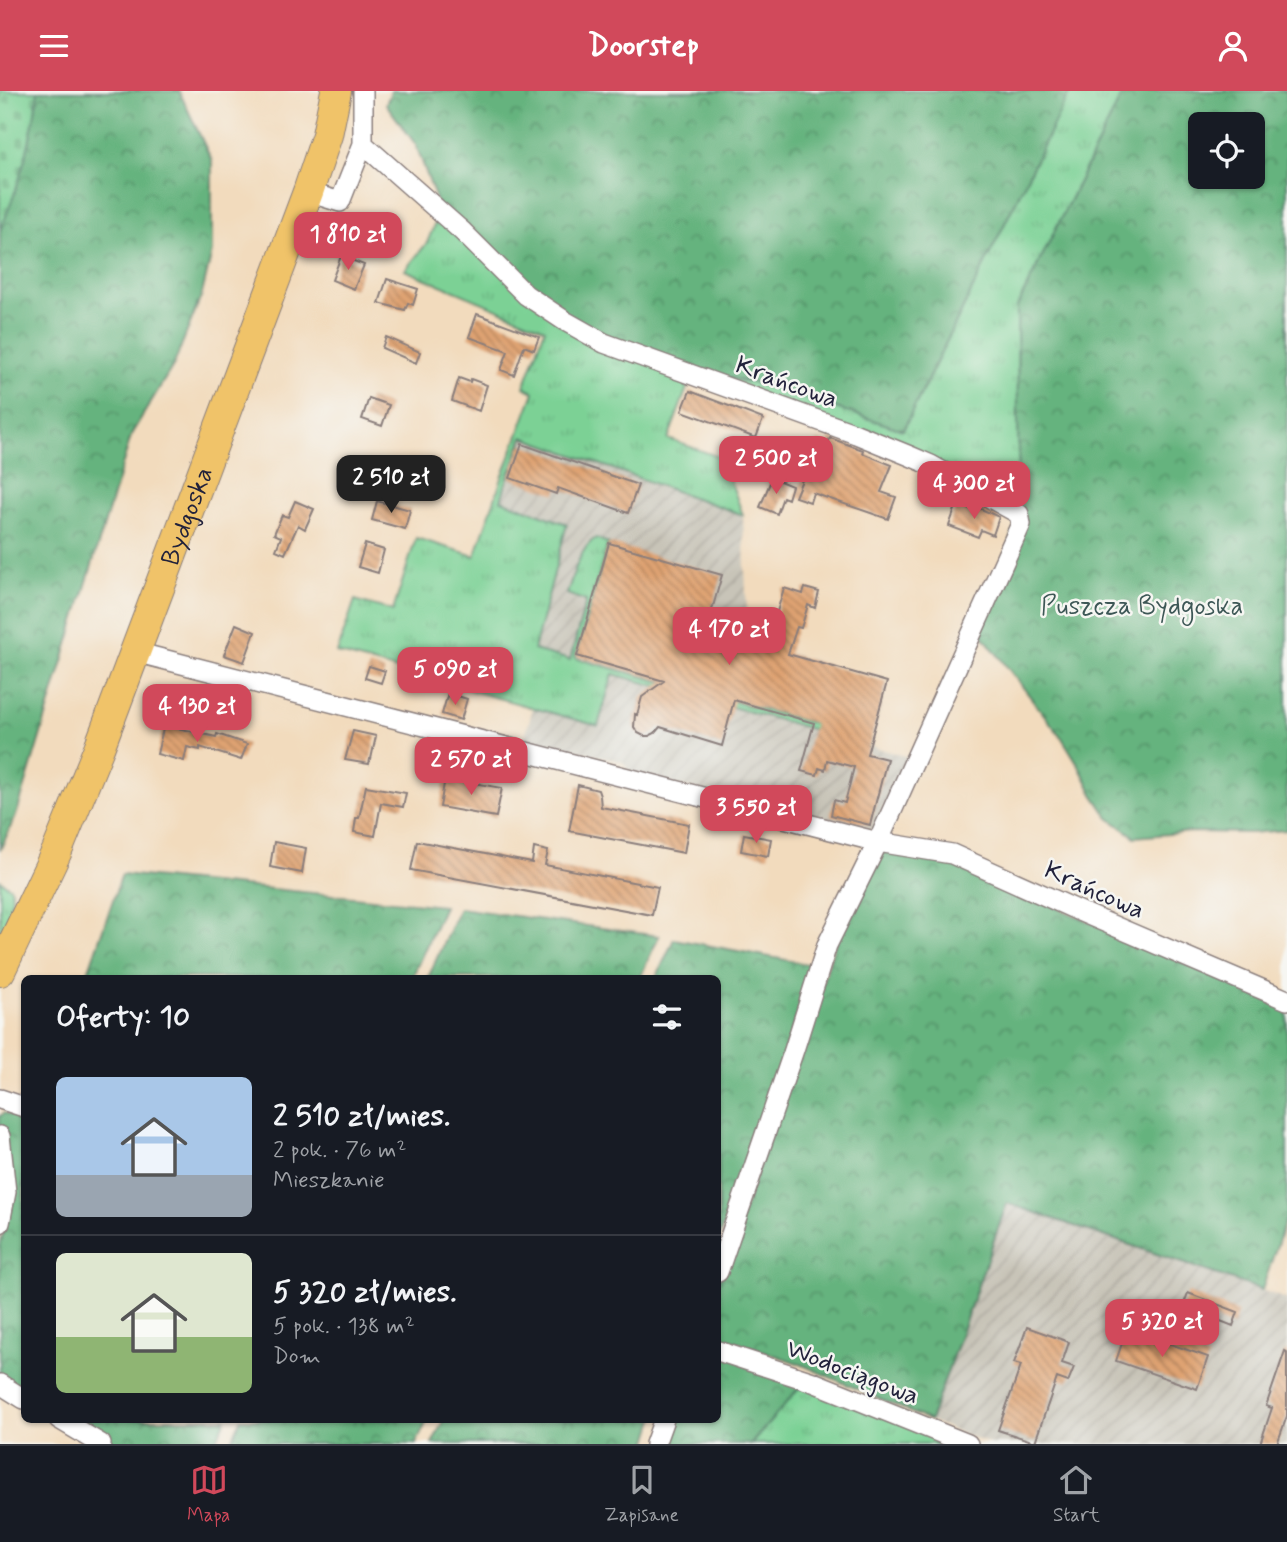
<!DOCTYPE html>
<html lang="pl">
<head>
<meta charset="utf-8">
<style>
  :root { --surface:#171b24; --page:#242831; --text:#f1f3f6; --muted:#9ea1a6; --line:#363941; --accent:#d1495b }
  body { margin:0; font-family:Mynerve,sans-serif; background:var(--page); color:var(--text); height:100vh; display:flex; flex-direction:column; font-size:26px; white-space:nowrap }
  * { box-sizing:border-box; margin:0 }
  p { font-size:23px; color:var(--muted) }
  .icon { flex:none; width:38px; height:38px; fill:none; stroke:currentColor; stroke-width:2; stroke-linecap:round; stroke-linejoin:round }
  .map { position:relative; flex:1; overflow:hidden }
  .sheet { position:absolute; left:21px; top:884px; width:700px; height:448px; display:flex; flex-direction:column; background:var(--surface); border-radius:10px; box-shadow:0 2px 5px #0004 }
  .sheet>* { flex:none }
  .fabs { position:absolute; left:1188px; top:21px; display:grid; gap:14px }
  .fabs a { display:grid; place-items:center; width:77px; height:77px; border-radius:10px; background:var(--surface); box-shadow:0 2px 5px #0004; font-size:35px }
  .price { position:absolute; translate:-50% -60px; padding:0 16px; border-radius:14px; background:var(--accent); color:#fff; font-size:23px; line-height:46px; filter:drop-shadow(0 2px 4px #0008) }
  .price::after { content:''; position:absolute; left:50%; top:42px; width:21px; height:16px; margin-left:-10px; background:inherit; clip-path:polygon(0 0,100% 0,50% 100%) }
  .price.active { background:#222; color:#fff }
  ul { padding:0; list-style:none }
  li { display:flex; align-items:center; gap:21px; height:175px; padding:0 35px }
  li+li { border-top:2px solid var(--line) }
  li span { display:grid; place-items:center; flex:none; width:196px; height:140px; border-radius:10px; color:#555 }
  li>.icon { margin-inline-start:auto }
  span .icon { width:84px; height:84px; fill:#fffc; stroke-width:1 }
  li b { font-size:30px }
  h2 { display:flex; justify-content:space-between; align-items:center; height:84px; padding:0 35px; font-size:30px }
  header { display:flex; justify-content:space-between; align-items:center; height:91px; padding:0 35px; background:var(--accent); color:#fff; font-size:32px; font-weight:800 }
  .menu { display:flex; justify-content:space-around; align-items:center; height:98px; border-top:2px solid var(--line); background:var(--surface); font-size:19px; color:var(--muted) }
  .menu a { display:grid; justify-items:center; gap:4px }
  .menu .active { color:var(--accent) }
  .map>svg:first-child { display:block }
  .industrial { fill:url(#industrial-furrows) }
  .grass { fill:url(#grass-tufts); stroke:#4f7a68; stroke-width:2 }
  .forest { fill:url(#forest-crowns); stroke:#446a5c; stroke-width:2; fill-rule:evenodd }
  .cemetery { fill:url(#cemetery-stones); stroke:#4f7a68; stroke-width:2 }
  .building { fill:url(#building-back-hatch) }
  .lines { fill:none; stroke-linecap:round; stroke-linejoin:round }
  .street-casing { stroke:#8a7e7c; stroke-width:22 }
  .primary-casing { stroke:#8a7e7c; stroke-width:32 }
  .street { stroke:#fff; stroke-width:19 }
  .primary { stroke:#f0c369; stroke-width:30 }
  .labels { text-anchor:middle; stroke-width:5; stroke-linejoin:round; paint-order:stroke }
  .street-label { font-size:26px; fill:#22223b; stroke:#f6f6f2 }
  .park-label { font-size:26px; fill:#3d5756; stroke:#f6f6f2 }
</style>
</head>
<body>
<header><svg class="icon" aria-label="menu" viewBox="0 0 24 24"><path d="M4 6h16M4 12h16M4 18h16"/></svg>Doorstep<svg class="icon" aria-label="person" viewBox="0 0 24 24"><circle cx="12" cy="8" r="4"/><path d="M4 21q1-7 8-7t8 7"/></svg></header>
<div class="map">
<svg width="1287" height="1353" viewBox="0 0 1287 1353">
  <defs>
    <pattern id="industrial-furrows" width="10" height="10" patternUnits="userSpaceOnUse" patternTransform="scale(1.75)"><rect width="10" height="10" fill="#c8c4b8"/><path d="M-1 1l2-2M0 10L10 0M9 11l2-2" fill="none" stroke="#aca89f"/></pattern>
    <pattern id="grass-tufts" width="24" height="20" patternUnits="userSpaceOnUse" patternTransform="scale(1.75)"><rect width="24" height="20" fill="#7cd195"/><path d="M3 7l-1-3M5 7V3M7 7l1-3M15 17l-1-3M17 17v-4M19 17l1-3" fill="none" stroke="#6bb381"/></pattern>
    <pattern id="forest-crowns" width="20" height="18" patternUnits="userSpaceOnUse" patternTransform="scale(1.75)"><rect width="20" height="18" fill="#65b37e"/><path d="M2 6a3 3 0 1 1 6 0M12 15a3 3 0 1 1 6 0" fill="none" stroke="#539168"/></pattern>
    <pattern id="cemetery-stones" width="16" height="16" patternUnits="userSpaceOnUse" patternTransform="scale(1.75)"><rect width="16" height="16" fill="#7cd195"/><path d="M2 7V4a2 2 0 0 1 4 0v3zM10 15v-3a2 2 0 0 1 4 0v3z" fill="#6bb381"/></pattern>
    <pattern id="building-back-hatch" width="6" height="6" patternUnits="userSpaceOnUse" patternTransform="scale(1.75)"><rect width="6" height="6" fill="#dfa372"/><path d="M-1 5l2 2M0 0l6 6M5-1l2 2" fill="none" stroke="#b4845f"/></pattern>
  </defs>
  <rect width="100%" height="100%" fill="#f6f6f2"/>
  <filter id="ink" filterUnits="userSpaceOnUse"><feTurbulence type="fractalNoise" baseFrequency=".0143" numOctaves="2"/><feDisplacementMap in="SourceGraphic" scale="14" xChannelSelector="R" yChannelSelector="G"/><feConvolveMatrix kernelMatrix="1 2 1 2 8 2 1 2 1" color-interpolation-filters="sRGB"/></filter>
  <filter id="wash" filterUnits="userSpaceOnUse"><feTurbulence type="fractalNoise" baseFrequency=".00686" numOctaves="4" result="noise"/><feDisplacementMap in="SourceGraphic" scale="28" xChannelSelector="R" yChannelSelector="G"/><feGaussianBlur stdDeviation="1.57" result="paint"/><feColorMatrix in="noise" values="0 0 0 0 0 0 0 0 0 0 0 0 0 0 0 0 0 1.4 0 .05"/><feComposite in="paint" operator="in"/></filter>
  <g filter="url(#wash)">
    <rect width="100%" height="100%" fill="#f2dbbd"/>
    <path class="industrial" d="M518,345L743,424L747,527L750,532L759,538L755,552L888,592L870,655L908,666L875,736L870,740L631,683L623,671L569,657L548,662L522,655L533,617L598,634L397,522L416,447L475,465Z
      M1006,1111L1287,1208V1353H990L930,1330Z"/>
    <path class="grass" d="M1070,0H1124L1017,216L1019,423L931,374L692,284L668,348L722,367L743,424L523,346L508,386L501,409L567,433L534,559L570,569L586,510L567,503C572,487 580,456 596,447L608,452L575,567L870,648L869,654L613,583L598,635L337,562L355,509L393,520L416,447L475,465L502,387L534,301L524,296L545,238L405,179L427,152L440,120L671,275L769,295L903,339Z
      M0,789L11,797C14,815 8,831 0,847Z
      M804,1291L951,1353H751Z"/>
    <path class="forest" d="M38,0H179L212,70V161L202,203L174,273L132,342L17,722L0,759V140C19,95 32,49 38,0Z
      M391,0H1070L903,339L769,295L671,275L565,230L440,120L416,54L386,13Z
      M1124,0H1287V739L1250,742L1193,741L1135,746L1109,727L1093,703L1078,673L1062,647L980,541L1019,423L1017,216ZM1200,33H1253V86H1200Z
      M887,755L950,770L1287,917V1124L1262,1199L1007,1112L930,1330L800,1273L718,1244V1192L800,962L834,856Z
      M122,783L444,815L412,887H86Z
      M459,817L659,845L640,887H428Z
      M674,848L813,874L787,956L718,1149V887H656Z
      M4,1022L24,1027V1302L0,1283V1156L14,1093L0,1033V1025Z
      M718,1259L804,1291L751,1353H662L671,1328H718Z
      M71,1328H226L215,1353H115Z
      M241,1328H428L416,1353H230Z
      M444,1328H655L647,1353H432Z"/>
    <path class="cemetery" d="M0,0H38C32,49 19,95 0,140Z"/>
    <g id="blocks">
      <path class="building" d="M341,165L364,174L354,198L332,189Z
        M387,188L418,198L413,214L408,212L405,219L379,212Z
        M477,223L539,246L534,259L524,255L514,284L501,279L508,260L469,246Z
        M386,246L420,261L416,272L382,257Z
        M459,287L470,291L471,288L487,294L479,320L452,310Z
        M690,300L763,328L756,347L682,320Z
        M369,307L389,314L382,335L362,328Z
        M830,347L863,359L862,362L892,374L881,401L896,406L888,428L813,402L810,411L795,406L818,350L827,354Z
        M522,353L638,394L628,422L558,397L556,403L510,387Z
        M772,387L792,395L788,408L783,406L777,423L760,416Z
        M295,410L314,418L305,438L298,434L285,463L276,459L281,446L274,443L282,424L288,426Z
        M377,410L410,419L405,438L372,429Z
        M957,413L971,418L972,414L999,426L993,444L981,439L978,446L949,435Z
        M609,452L722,484L710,526L725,530L721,544L753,553L763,520L776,524L784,497L803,503L805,497L819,501L815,517L808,514L801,537L797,536L788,563L887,591L867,663L887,668L870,734L831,724L834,709L845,712L854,676L827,669L825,679L819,677L817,684L801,680L814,632L734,609L722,655L660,636L655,642L649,645H644L638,642L634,636L635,623L637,624L642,606L664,590L577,565Z
        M365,453L384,459L378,482L358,476Z
        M236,533L255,541L244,571L224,564Z
        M369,575L385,580L381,592L365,587Z
        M448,602L467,608L461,629L442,623Z
        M164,634L216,646L217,643L247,653L241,669L200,656V659L187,656L184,670L157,663Z
        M353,640L376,645L371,668H370L369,673L345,669Z
        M445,687L502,697L496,726L440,716Z
        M578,694L598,699L600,705L601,716L689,733L684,762L569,740Z
        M366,695L406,702L403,716L381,712L375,745L354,741L356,727H359Z
        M744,743L771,748L768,765L741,760Z
        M417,750L532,772L534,757L548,760L545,774L658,796L652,824L411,779Z
        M274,751L306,757L302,782L270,776Z
        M1188,1202L1238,1221L1233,1235L1213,1227L1212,1229L1182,1218Z
        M1027,1236L1069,1251L1062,1272L1074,1276L1068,1291L1057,1287L1035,1351L998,1339L1021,1274L1014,1272Z
        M1127,1238L1208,1266L1197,1298L1116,1270Z
        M1285,1260L1287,1261V1325L1277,1353H1260L1272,1317L1266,1315Z"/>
    </g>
  </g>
  <g filter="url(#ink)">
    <use href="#blocks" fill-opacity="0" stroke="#8a7e7c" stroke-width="2"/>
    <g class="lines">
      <g class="street-casing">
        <path id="street" d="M363,53L463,141L526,204L565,230L604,252L856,343L910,365L931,374L1019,423L1021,433L878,751L827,854L794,959L718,1181
          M308,101L340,111L363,53V0
          M135,561L878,751L952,763L1079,820L1287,909
          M0,1008L24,1016
          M0,1045L6,1101L0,1132
          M718,1260L813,1291L968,1353
          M0,1293L24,1308
          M59,1328L101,1353
          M655,1353L664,1328"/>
      </g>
      <g class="primary-casing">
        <g id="primary">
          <path id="s1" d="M0,880L57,760L99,657L308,101L327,44L336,0"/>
        </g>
      </g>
      <use href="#street" class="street"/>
      <use href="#primary" class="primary"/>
    </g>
  </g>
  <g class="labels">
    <g class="street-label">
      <text transform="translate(787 290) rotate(20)" y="9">Krańcowa</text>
      <text dy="9" stroke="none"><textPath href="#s1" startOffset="492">Bydgoska</textPath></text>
      <text transform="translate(1095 798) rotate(24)" y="9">Krańcowa</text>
      <text transform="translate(853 1280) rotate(21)" y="9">Wodociągowa</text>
    </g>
    <g class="park-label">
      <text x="1142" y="523">Puszcza Bydgoska</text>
    </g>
  </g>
</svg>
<div class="fabs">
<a><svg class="icon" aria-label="locate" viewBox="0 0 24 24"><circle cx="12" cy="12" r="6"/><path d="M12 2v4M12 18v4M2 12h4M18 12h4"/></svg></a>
</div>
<b class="price" style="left:348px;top:181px">1 810 zł</b>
<b class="price" style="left:776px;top:405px">2 500 zł</b>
<b class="price active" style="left:391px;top:424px">2 510 zł</b>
<b class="price" style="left:974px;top:430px">4 300 zł</b>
<b class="price" style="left:729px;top:576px">4 170 zł</b>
<b class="price" style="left:455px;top:616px">5 090 zł</b>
<b class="price" style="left:197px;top:653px">4 130 zł</b>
<b class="price" style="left:471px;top:706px">2 570 zł</b>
<b class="price" style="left:756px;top:754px">3 550 zł</b>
<b class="price" style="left:1162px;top:1268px">5 320 zł</b>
<section class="sheet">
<h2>Oferty: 10<svg class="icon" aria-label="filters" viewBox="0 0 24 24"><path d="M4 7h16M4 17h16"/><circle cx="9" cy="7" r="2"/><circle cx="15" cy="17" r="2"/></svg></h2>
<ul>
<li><span style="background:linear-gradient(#a9c7e8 70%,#9aa5b1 0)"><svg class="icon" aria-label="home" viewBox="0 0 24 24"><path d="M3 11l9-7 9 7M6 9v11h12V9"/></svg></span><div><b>2 510 zł/mies.</b><p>2 pok. · 76 m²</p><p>Mieszkanie</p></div></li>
<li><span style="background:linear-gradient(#dfe7d0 60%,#8fb573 0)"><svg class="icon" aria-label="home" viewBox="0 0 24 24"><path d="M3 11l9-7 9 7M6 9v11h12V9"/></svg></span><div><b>5 320 zł/mies.</b><p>5 pok. · 138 m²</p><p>Dom</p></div></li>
</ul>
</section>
</div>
<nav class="menu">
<a class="active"><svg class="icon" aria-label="map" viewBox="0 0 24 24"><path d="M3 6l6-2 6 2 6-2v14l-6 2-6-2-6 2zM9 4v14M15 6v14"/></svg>Mapa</a>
<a><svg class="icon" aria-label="saved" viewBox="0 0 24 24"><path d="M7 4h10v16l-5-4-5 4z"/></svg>Zapisane</a>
<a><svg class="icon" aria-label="home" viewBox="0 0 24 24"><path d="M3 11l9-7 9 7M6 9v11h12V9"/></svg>Start</a>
</nav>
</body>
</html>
